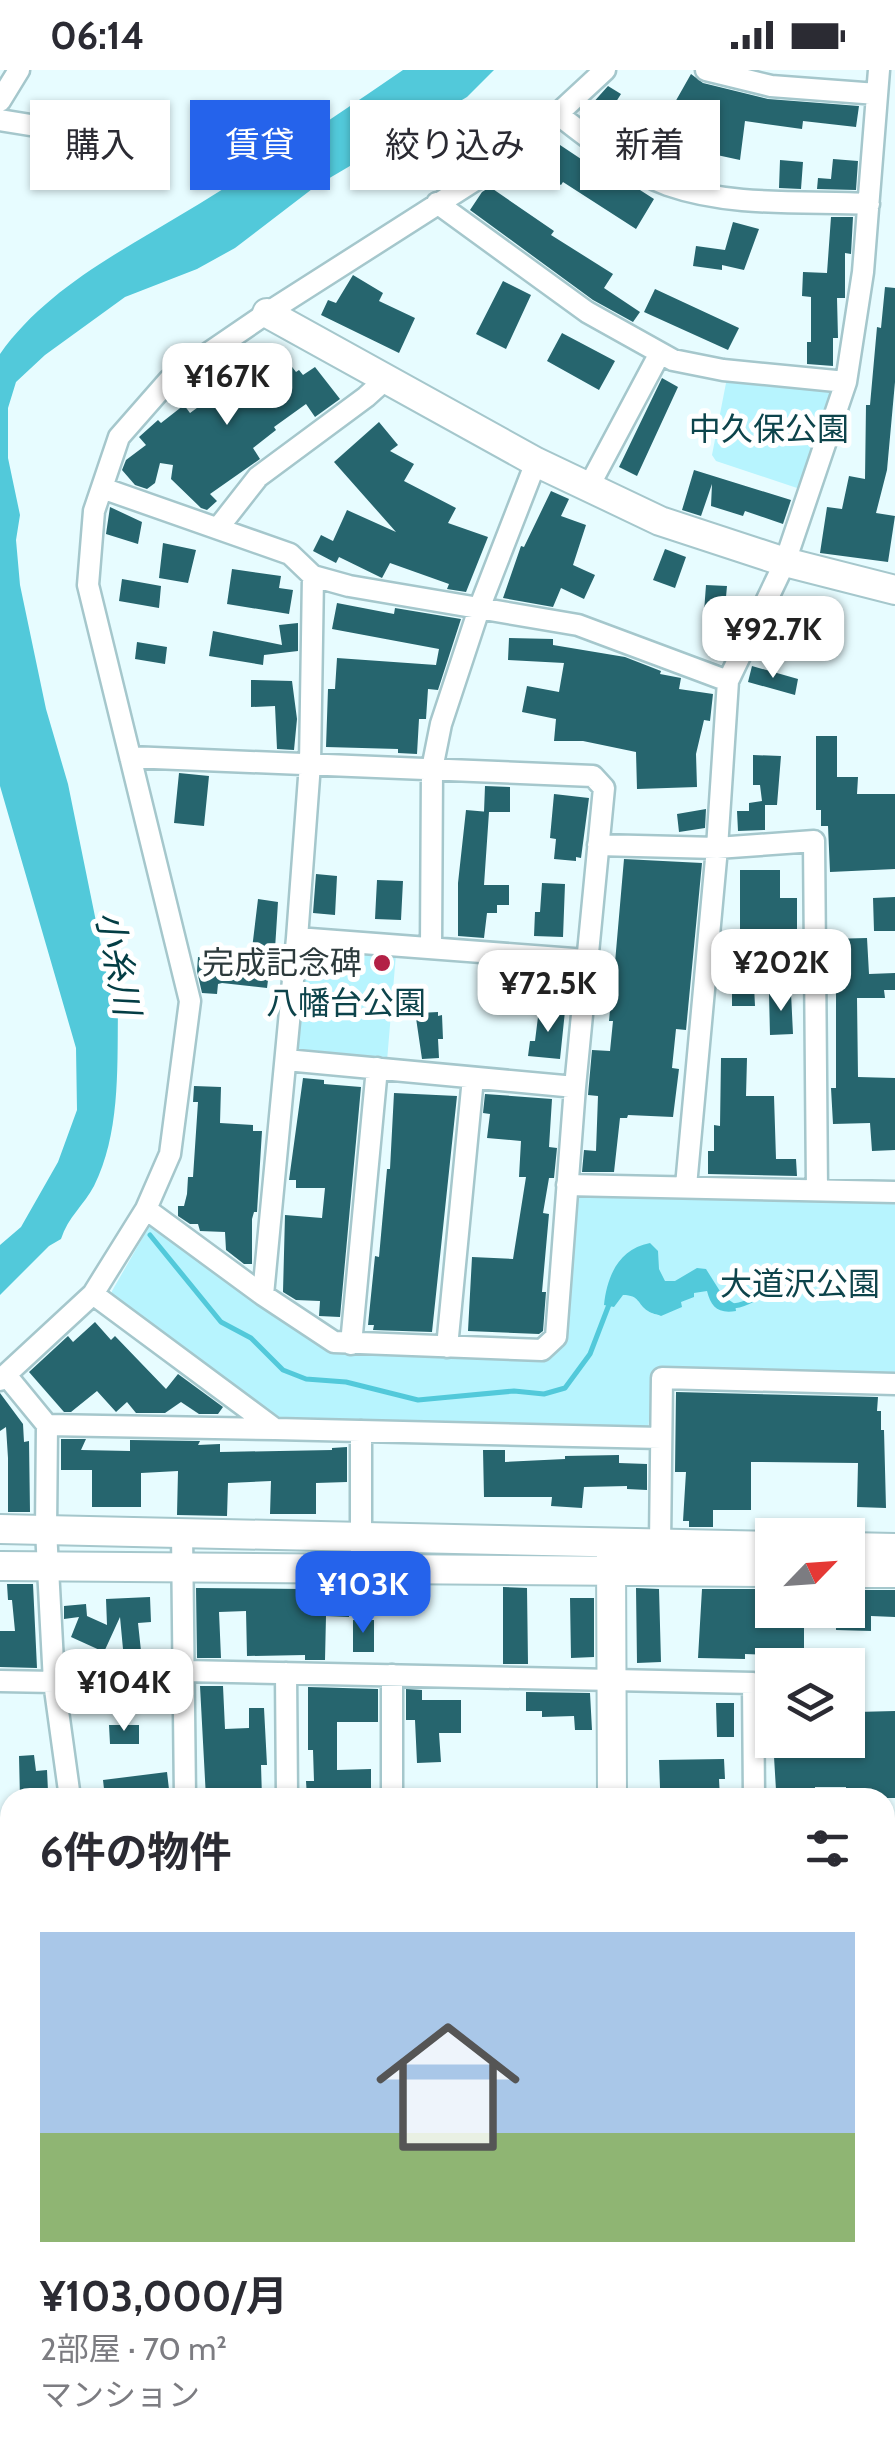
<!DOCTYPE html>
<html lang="ja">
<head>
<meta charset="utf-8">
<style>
  :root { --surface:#fff; --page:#f2f2f3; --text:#2b2b33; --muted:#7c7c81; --accent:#2563eb }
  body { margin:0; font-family:Cabin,"Noto Sans JP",sans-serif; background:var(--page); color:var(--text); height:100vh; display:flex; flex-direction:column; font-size:38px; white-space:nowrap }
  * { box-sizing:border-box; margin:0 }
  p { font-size:32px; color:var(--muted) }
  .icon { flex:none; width:55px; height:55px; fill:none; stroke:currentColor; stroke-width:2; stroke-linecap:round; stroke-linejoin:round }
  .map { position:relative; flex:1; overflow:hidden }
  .sheet { position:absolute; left:0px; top:1718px; width:895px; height:672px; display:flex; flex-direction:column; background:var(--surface); border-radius:30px 30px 0 0; box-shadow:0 2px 8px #0004 }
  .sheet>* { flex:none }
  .top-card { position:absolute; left:30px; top:30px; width:835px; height:90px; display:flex; gap:20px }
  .needle { width:65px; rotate:65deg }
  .tools { position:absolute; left:755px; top:1448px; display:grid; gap:20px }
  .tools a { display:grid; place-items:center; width:110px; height:110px; border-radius:0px; background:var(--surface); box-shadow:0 2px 8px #0004; font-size:50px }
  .price { position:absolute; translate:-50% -85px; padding:0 22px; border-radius:20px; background:#fff; color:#222; font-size:32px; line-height:65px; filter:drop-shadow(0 2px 5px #0008) }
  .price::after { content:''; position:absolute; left:50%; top:60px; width:30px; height:22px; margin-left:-15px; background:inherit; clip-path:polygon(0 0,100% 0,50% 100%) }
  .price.current { background:var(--accent); color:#fff }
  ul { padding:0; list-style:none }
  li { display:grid; align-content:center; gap:20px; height:530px; padding:0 40px }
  li span { display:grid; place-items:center; height:310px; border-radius:0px; color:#555 }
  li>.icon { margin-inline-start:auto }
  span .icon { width:180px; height:180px; fill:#fffc; stroke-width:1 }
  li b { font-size:42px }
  h2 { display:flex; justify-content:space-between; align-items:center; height:120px; padding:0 40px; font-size:42px }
  .chip { padding:0 35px; border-radius:0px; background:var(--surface); box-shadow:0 2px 8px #0004; font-size:35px; line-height:90px }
  .chip.current { background:var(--accent); color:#fff }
  .status { display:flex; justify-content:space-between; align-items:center; height:70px; padding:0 50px; background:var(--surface); direction:ltr }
  .status svg { height:28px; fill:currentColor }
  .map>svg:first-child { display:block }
  .green { fill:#b7f4fe }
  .water { fill:#52c9da }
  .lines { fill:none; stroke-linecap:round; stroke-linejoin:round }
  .stream { stroke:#52c9da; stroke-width:5 }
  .building { fill:#26656e }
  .street-casing { stroke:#a5c7cc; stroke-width:25 }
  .secondary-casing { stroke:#a5c7cc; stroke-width:32 }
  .street { stroke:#fff; stroke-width:20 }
  .secondary { stroke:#fff; stroke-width:28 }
  .poi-dot { fill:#b32146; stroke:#fff; stroke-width:4 }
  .labels { text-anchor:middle; stroke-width:10; stroke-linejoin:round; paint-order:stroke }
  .park-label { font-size:32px; fill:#0d444b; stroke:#fff }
  .poi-label { font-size:32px; fill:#2c3a3c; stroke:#fff; text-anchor:end }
  .water-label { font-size:35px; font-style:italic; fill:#033d44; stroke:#fff }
</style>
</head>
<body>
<div class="status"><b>06:14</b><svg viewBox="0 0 49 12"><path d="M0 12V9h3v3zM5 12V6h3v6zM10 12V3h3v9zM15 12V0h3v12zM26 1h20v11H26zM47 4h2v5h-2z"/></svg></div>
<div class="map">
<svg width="895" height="2389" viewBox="0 0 895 2389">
  <rect width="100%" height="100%" fill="#e7fcff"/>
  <path class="green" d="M733,308L829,315L835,323L800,419L716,391L712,385L726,313Z
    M310,875L396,884L387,991L299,984L295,979L305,881Z
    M582,1123L895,1125V1305L654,1304L648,1360L282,1349L111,1228L112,1221L151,1153L332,1278L549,1285L572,1129Z"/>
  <path class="water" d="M403,0H494L467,27L316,116L235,178L197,199L125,227L45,285L16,312L8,338V388L20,445L16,470L20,515L46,639L68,714L112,930L118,937C117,995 121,1062 94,1116C84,1135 68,1147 61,1169L49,1176L0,1225V1175L21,1157L58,1092L77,1040L76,978L0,716V284C48,216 129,177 199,134C268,91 336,46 403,0Z
    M650,1173L658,1181L659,1199L665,1211H675L697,1198L706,1199L723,1226L735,1234L736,1241C718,1244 711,1237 707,1221L694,1223V1227L681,1232L682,1237L661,1246C657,1244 652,1244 648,1241C637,1234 640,1225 623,1225L614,1237L604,1235C607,1207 618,1179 650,1173Z"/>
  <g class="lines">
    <path class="stream" d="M150,1165L221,1252L251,1268L283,1300L306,1309L346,1312L418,1330L514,1321L544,1324L565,1318L590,1284L610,1232
      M730,1236C753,1236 760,1220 779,1212C800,1202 830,1216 857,1200"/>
  </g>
  <path class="building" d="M691,4L703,13L768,29L859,36L856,57L803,51L802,59L745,51L740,90L703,82L706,61L674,34Z
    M608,16L621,24L600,57L582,45Z
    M640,37L654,47L638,79L623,71Z
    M551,69L584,91L587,86L654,129L636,159L563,112L561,115L532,97Z
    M833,89L858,91L856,120L817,119L818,108L831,109Z
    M780,90L803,92L801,119L779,118Z
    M490,117L554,161L551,165L613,204L604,218L640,242L633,252L593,230L470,140L482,122Z
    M831,147H853L851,184L845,183V228H837L838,268H833V296L807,294V272H811V227L802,226L803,202L827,203Z
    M733,152L759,159L744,200L722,195V200L693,196L696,176L725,180Z
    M353,205L383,223L379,231L415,248L399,283L321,245L328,230L336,233Z
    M503,211L531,225L506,279L476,264Z
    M885,217L895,218V312L887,400L876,443L895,446L888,492L820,483L827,437L842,439L849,406L865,409L866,335H870L877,257L881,258Z
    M655,219L739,258L728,280L644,242Z
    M562,263L615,291L599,320L547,291Z
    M279,280L296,302L299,300L303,305L315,297L340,329L315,347L306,334L274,357L276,360L253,378L260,389L210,424L217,431L207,440L201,438L171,409L173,395L160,393L155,413L147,419L135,415L122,400L126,390L146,375L139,367L158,350L161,353L184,335L190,343L219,322L214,315L232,302L238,311Z
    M662,308L678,317L637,406L619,397Z
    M379,352L398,375L390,381L414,394L404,411L456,438L448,453L488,467L466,522L447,519L449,514L390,493L382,508L339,487L336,493L313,481L321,465L333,471L347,440L396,462L334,392Z
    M694,400L791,430L783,454L745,441L743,446L711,436L712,414L701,446L682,440Z
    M551,421L569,429L561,446L586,455L573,495L595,505L584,529L561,518L553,537L503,528L521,476L524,477Z
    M110,437L142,452L138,474L106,464Z
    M163,473L196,480L188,513L159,508Z
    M665,479L686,487L675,518L653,510Z
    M232,499L281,506L279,518L293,520L289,544L227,534Z
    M122,509L161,516L159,538L119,531Z
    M706,515L727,516L726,527L743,528L742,546L704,542Z
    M794,532L831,545L829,552L843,557L836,577L784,559Z
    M337,533L394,544L395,538L461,549L438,620L428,619L426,649H419L417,684L398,683V679L326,677L328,619H335L337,588L436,595L439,579L332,559Z
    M298,553V581L264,585L263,595L209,586L213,561L282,575L279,555Z
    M509,568L553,569V575L625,587L661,601L660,604L681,608L679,619L713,624L710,651L704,650L696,684L697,717L637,719L636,682L583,671H554L556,649L522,642L527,616L559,622L564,593L508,590Z
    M137,572L167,577L165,594L135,589Z
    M752,596L798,609L795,625L748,612Z
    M251,610L292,611L297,649L294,680L277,679L275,636L251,637Z
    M816,666H837V707H858L857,724H895V799L830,802L828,756H821V740H816Z
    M753,685L781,686L777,735H765V760L738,761L737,741H749V733L762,731L760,715H753Z
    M179,703L209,706L204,756L174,753Z
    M485,716L510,717V742H484Z
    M554,724L589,728L581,788L576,787V791L554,789L556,769L550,768Z
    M706,739L705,758L679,762L677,744Z
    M466,740L489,742L484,815H509V835H497V843H487L484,868L458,866V813Z
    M624,789L702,793L686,960L676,959L672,998L679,999L673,1047L628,1045L627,1048H620L614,1102H582L584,1080L596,1081L598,1026L588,1025L592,980L610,981L613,951H609L610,940H596L598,926L612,927Z
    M740,800H780V828H797V874H752L755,936H732V900H728L727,882H736L735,860L740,859Z
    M316,804L337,806L335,845L313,843Z
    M377,810L403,811L401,850L375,849Z
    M542,813L565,814L563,867L534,866L535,842H540Z
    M895,827V861H874L873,828Z
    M258,829L278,832L273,910H268L267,918L222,913L218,914L217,924L202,923L197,901L198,887L247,889L248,878L252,879Z
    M867,868L869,904L895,903V920H884L885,928H857L858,1007L895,1008V1080L872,1081L870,1053L833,1054L831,1018H836V926L835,891H829V869Z
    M791,923L793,964L770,965L769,924Z
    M539,939L565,941L560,989L528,986L530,971H535Z
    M438,942V946L442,945L443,969H438L439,988L422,989L416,948H420L419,943Z
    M721,988H747L746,1026H774L776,1089H796L797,1106L708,1104V1081H714V1055L720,1056Z
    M303,1008L324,1010V1014L361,1017L340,1247L319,1246L320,1231L296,1230L283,1222L285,1145L322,1148L325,1118H296V1110H289Z
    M194,1016L221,1017L220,1053L253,1055V1061H262L257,1142H254L252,1149V1194H244L226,1180L225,1162L200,1161L198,1154H190L178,1146V1136H184L187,1124L188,1107H193L198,1032H193Z
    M394,1023L457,1026L432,1262L373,1260L374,1255H368L375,1186L379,1187L387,1099H390Z
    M485,1024L552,1029L549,1077L557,1078L554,1108H549L543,1143L549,1144L542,1222H546L543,1261L539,1264L468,1261L472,1187L513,1189L526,1107H519L521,1071L487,1068L490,1044L483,1043Z
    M95,1252L111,1270L115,1266L166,1319L178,1304L223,1337L218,1344H199L181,1332L165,1343H136L127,1332L116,1342L97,1321L71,1342H64L29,1302L68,1266L73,1272Z
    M676,1322L878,1327L877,1341H881V1360H884L886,1438L857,1437L858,1393L751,1392V1440H713V1457H689V1451H683L686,1402H675Z
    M0,1323L23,1354L24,1372L29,1371L30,1442H8V1388L6,1357L0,1361Z
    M61,1369H86L81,1380L130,1381V1370L200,1371L198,1375L220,1374V1382L332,1380V1378L347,1377V1412L316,1413V1444H270L271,1411L228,1413L227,1446L177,1445L178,1401L141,1403V1437H92V1400H61Z
    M483,1380H505V1392L565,1389V1386L619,1385V1393L647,1394V1420L627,1419V1416L584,1417L582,1438L551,1436L552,1427H484Z
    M7,1514H33L37,1598L0,1597V1561H15L12,1530H8Z
    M304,1516H350L349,1547L326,1546L325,1590H305V1585L247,1586L246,1541L219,1542L221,1588H197L196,1518L304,1519Z
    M503,1517L527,1518L528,1594H503Z
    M636,1518L659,1519L661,1592L637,1593Z
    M702,1519H772V1540H792V1545L804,1546V1595H774V1585L745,1584V1589L698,1588Z
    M848,1520H895V1547L871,1546V1561L836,1560V1540H848Z
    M150,1527L151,1552L138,1553L144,1609L126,1611L120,1547L104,1582L71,1567L79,1547L64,1549V1536L86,1534L87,1546L107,1555L106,1529Z
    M570,1528H594V1587L571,1588Z
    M353,1550H374V1582H353Z
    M200,1616H223L225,1659L249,1658V1638H264L267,1695H261L262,1728H206Z
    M308,1617L378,1619V1652H337V1700L371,1699V1722L328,1723V1728H307L306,1711H314L313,1680H308Z
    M406,1619L422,1620V1630H461V1663H439L441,1692L417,1693L415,1650H406Z
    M526,1622L590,1623L592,1660H575L574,1646L542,1647V1641H526Z
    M716,1633H734V1667H717Z
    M895,1641V1728H846V1717H815V1728H789V1719L776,1720L773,1670H857L856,1642Z
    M109,1655H139V1674H110Z
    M34,1685L36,1701L47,1700L48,1721L33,1722V1728H20L19,1686Z
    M724,1689L725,1709H719L720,1728H700L699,1718H660L659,1690Z
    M167,1702L170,1728H105L103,1710Z"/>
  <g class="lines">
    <g class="street-casing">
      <path id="street" d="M706,0L771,16L877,24
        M0,31L19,0
        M557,44C592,70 627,100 668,115C731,137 803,131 869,134
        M0,50L92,65L108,82
        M437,133L587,242L673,290L723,300L846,312
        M102,418L290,484L313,506L349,516L578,555L728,611
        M588,418L660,283
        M218,458L258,407L366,327L387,308
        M130,687L593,706L604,718L575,1017L556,1267L542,1280L334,1272L263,1225L146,1139
        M598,775L717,778L814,771L817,1120
        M297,868L587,890
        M431,878L432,699L441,654L480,536L536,392
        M286,990L575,1017
        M567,1115L895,1122
        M686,1116L717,778L728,611L785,492L846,312L863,202L879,0
        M93,1224L275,1359L661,1368
        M263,1225L297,868L310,694L313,506
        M351,1274L377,998
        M447,1277L473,1008
        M6,1305L47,1355L275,1359
        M0,1310L93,1224L146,1139L170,1084L190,931L88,515L94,441L119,367L169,310L267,243L510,88L605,0
        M47,1355L46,1460L54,1612L70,1728
        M182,1463L185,1728
        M660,1474L662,1308L895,1314
        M361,1499V1361
        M184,1601L753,1613L754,1728
        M286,1603L287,1728
        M392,1605V1728
        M0,1611L54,1612
        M0,2045H10
        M0,2347H10
        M89,2380V2389
        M754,2389V2380"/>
    </g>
    <g class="secondary-casing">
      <path id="secondary" d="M267,243L536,392L660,451L785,492L895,520
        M0,1459L772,1476
        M848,1477L895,1478
        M611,1484L612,1728
        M0,1496L772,1502
        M848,1503H895
        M885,2038H895
        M612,2389V2380"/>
    </g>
    <use href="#street" class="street"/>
    <use href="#secondary" class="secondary"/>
  </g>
  <circle class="poi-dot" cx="382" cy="893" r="10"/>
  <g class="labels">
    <g class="park-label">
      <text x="769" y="370">中久保公園</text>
      <text x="346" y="944">八幡台公園</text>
      <text x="800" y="1225">大道沢公園</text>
    </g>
    <g class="poi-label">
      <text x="362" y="904">完成記念碑</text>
    </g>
    <g class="water-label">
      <text transform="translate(118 893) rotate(79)" y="12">小糸川</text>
    </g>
  </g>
</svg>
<div class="tools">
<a><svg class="needle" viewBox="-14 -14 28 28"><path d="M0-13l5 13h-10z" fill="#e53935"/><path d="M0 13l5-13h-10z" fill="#7c7c81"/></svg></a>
<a><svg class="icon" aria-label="layers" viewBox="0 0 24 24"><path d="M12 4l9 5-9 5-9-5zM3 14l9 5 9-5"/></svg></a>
</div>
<b class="price" style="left:227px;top:358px">¥167K</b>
<b class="price" style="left:773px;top:611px">¥92.7K</b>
<b class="price" style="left:781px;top:944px">¥202K</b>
<b class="price" style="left:548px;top:965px">¥72.5K</b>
<b class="price current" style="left:363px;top:1566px">¥103K</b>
<b class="price" style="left:124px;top:1664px">¥104K</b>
<div class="top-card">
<a class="chip">購入</a>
<a class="chip current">賃貸</a>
<a class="chip">絞り込み</a>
<a class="chip">新着</a>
</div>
<section class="sheet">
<h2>6件の物件<svg class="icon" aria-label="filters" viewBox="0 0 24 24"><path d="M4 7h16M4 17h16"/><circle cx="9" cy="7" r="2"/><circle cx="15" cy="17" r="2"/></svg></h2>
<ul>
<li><span style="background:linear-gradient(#a9c7e8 65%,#8fb573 0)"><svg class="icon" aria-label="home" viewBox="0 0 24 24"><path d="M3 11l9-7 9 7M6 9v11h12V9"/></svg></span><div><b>¥103,000/月</b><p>2部屋 · 70 m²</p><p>マンション</p></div></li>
</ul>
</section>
</div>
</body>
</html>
